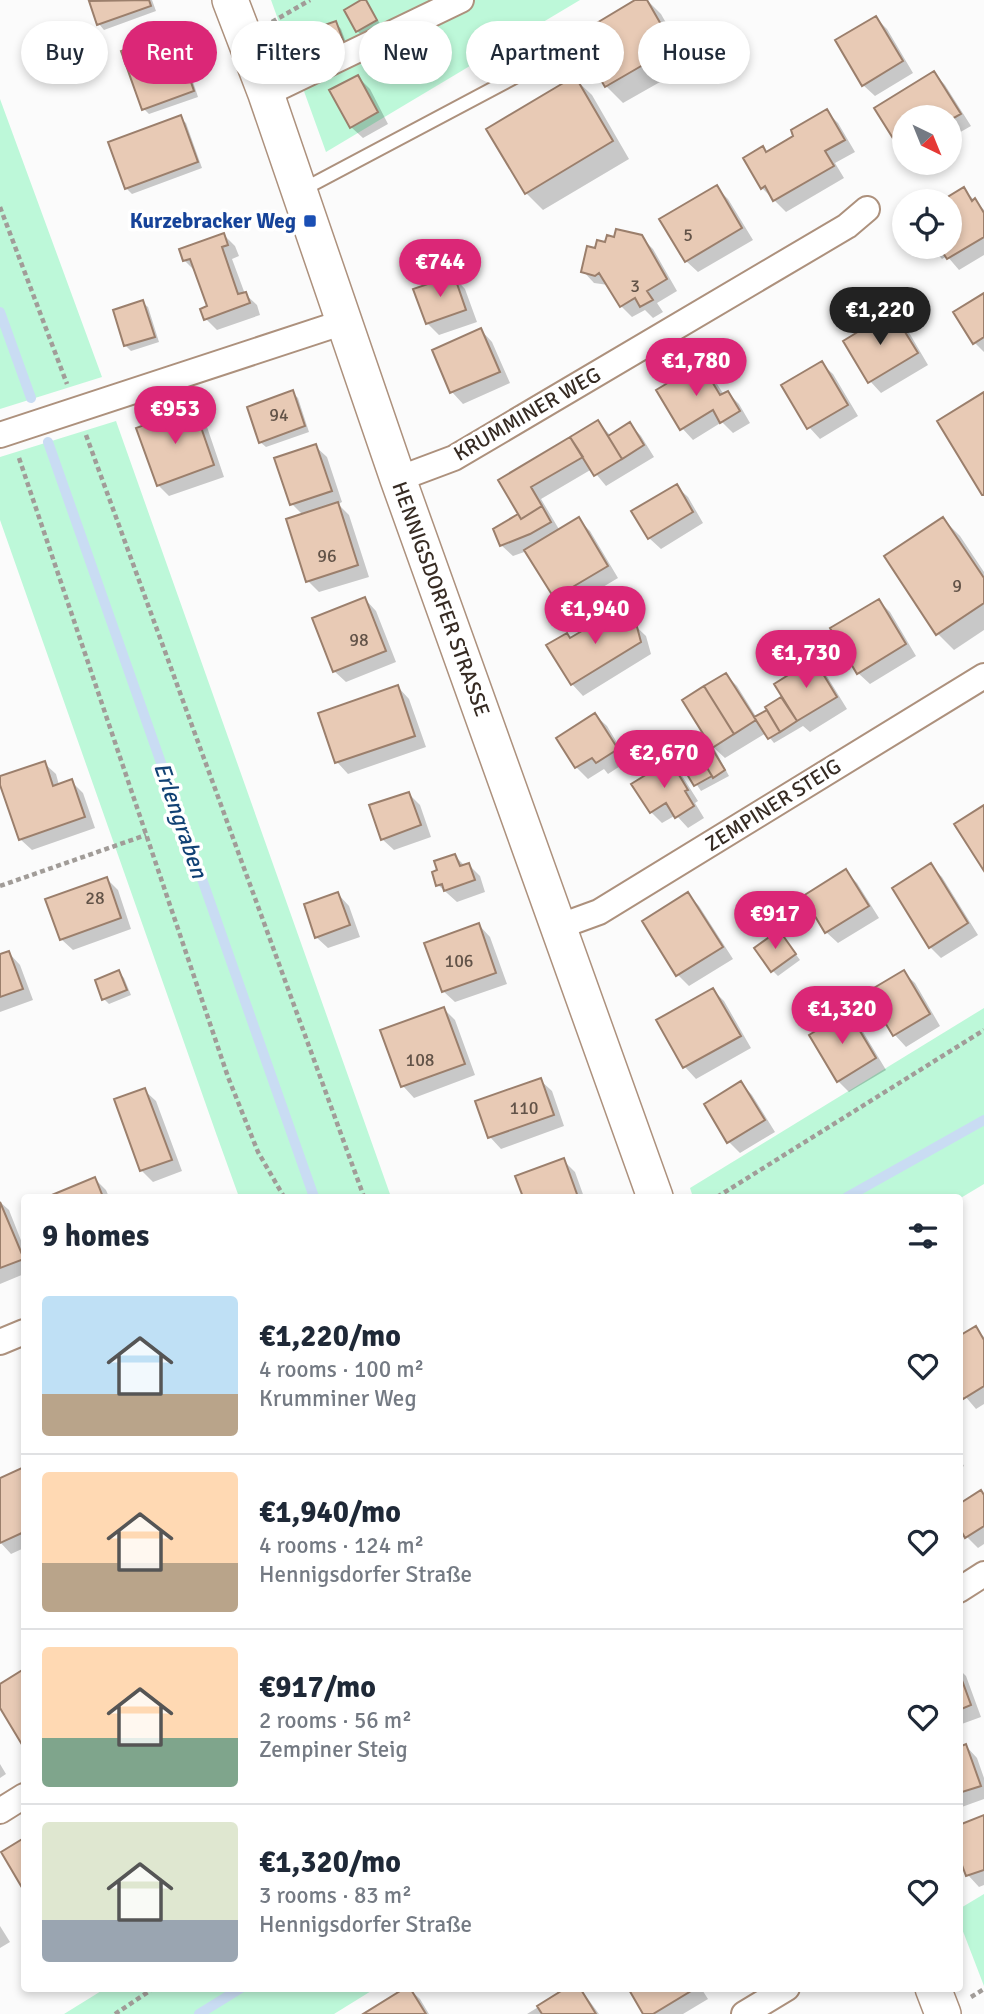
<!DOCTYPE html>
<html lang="en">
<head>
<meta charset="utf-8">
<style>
  :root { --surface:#fff; --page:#f6f6f7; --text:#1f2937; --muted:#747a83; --line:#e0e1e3; --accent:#db2777 }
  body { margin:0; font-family:Signika,sans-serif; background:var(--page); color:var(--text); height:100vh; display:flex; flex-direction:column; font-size:26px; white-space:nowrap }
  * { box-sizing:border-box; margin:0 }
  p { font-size:23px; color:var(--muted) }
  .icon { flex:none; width:38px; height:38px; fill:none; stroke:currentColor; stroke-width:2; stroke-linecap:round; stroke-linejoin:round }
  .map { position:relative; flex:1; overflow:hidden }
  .panel { position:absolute; left:21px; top:1194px; width:942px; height:798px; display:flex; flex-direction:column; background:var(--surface); border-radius:7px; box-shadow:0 4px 10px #0003 }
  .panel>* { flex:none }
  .hud { position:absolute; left:21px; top:21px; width:943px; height:63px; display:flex; gap:14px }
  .needle { width:46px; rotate:137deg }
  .fabs { position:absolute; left:892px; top:105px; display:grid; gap:14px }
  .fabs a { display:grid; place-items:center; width:70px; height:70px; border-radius:50%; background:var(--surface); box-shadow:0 4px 10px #0003; font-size:35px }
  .price { position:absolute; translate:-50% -60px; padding:0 16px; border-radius:24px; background:var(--accent); color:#fff; font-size:23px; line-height:46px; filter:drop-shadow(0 2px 4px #0008) }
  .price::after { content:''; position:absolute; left:50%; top:42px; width:21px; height:16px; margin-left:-10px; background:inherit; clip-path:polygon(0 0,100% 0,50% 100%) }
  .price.current { background:#222; color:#fff }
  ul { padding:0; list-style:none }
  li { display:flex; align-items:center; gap:21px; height:175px; padding:0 21px }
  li+li { border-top:2px solid var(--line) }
  li span { display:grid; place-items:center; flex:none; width:196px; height:140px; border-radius:7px; color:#555 }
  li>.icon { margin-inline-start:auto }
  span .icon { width:84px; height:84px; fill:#fffc; stroke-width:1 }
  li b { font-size:30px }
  h2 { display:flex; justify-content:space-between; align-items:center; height:84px; padding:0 21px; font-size:30px }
  .tag { padding:0 24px; border-radius:32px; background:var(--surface); box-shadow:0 4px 10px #0003; font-size:24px; line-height:63px }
  .tag.current { background:var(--accent); color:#fff }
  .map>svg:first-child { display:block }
  .green { fill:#bdf8d9 }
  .shadow { fill:#0003 }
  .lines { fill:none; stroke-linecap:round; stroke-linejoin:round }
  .stream { stroke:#c9dcf3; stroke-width:10 }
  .building { fill:#e8cab5; stroke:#9b7f6c; stroke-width:2 }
  .lane-casing { stroke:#ad917d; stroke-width:16 }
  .street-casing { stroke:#ad917d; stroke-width:28 }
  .secondary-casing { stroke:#ad917d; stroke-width:38 }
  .path { stroke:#a19c98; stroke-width:4.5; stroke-dasharray:5 3.5; stroke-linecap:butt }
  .lane { stroke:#fff; stroke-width:12 }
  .street { stroke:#fff; stroke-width:24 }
  .secondary { stroke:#fff; stroke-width:35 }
  .transit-dot { fill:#1a4fb4; stroke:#fff; stroke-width:2.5 }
  .labels { text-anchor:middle; stroke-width:7; stroke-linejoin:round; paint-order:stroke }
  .number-label { font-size:18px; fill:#625348 }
  .transit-label { font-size:21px; font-weight:bold; fill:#164399; stroke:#fff; text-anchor:end }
  .street-label { font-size:21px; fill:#362b23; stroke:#fff }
  .water-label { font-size:23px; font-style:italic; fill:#104174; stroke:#fff }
</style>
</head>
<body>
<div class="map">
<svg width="984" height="2014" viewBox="0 0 984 2014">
  <rect width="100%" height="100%" fill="#fbfbfb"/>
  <path class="green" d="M271,0H580L326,152Z
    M0,99L102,377L0,409Z
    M116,421L391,1197H239L217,1136L0,520V457Z
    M984,1008V1184L959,1199V1197H693L690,1188Z
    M984,1894V1986L959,1921V1909Z
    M106,1988H376L334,2014H64Z"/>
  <path class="shadow" d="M90,0H152L156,11L104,30L99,24Z
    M364,0L381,25L363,36L357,31Z
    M639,0H647L661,14L690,65L623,103L606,86Z
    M876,18L887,29L913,73L875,96L863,85Z
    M336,23L341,29L348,48L328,55L323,50Z
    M173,34L179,39L198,97L149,114L144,109Z
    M934,73L945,85L971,126L950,138V117H905V153L876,109Z
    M358,77L370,89L388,124L363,138L351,127Z
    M575,79L592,95L629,159L543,210L526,193Z
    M826,111L838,123L855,152L835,163L844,178L786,212L762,188L767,153L796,137Z
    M180,118L186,123L202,168L132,194L126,188Z
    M716,187L728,199L753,240L698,272L686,261Z
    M964,190L984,210V255L959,270L947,256L942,259L931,247H950V201H944Z
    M224,235L235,246L239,256L232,259L245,294L257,305L260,315L217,330L206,319L209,307L197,273L184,260Z
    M641,237L653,249L677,291L657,303L663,312L653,318L645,310L632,317L621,306L608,285L594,283L583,271L596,249Z
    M454,277L465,289L477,322L439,335L427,323Z
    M984,295V352L975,343Z
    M142,302L148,307L159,342L131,351L126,346Z
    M892,313L904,324L928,365L881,393L870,381Z
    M481,330L492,342L510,383L463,404L452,392L434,351Z
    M821,363L833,374L858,416L820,439L809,427Z
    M701,365L712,376L724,395L728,393L739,404L750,423L733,433L722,422L693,440L682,428Z
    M292,392L298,398L309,432L266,447L260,442Z
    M193,409L205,421L224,477L169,496L158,485Z
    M598,422L611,436L630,424L641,436L654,457L606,486L592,469L541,499L560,531L579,520L590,531L618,578L566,609L555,597L527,551L513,556L501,545L495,529L520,514L500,480Z
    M315,446L327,457L342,502L338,504L349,515L369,577L319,592L308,581L303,515L292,504Z
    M676,486L688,497L703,523L661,549L649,538Z
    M943,519L960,536L984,572V630L954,650L937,633Z
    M365,599L376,611L396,662L346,682L334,671Z
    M879,601L890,612L916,656L870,684L858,673Z
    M620,611L646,636L651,654L583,696L572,684L567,635L571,639Z
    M814,661L825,673L847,709L810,732L803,726L774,743L766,733L725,758L714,748L729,776L701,791L677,755L692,746L699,754L713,746L726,675L737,686L757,718L781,699L787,705Z
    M398,687L409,699L426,747L348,774L337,762Z
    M595,715L607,726L628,761L608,774L604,769L588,779L576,767Z
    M670,762L681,774L698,801L695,803L704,818L688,828L676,815L662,823L651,812Z
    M44,763L56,774L59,785L71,781L83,793L95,828L32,850L20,839L0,778Z
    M409,794L420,805L431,837L394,850L382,839Z
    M455,856L465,866L469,865L480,876L485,892L457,902L438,885Z
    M931,866L942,877L978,935L941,958L930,947Z
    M846,872L857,883L879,918L838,943L826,932Z
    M107,879L118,890L131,929L73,950L61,939Z
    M338,894L349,906L360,937L328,948L316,937Z
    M688,894L699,906L733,959L689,986L678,975Z
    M479,925L490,937L507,984L455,1002L443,991Z
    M784,938L800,960L778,976L772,970Z
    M9,953L20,965L33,1000L0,1012V956Z
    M119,972L124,978L131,995L109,1004L104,999Z
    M903,972L915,983L940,1026L906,1047L895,1035L869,992Z
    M713,990L724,1001L751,1048L696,1079L685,1067L658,1021Z
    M444,1009L455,1020L475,1075L414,1098L403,1086L383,1031Z
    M848,1014L859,1025L886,1070L849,1092L838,1081Z
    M540,1080L552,1091L564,1126L501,1149L490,1137Z
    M741,1083L752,1095L775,1132L740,1153L729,1142Z
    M144,1090L156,1101L182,1171L153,1182L142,1171L116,1100Z
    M563,1160L575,1172L584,1197H525Z
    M95,1179L106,1190L109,1197H51Z
    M0,1202L9,1210L24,1248V1274L0,1284Z
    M975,1328L984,1337V1404L976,1409L959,1389V1338Z
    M959,1457L964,1466L959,1469Z
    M24,1469V1548L11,1554L0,1542V1480Z
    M984,1496V1544L978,1548L967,1537L959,1524V1506Z
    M959,1669L966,1676L981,1717L959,1725Z
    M24,1671V1745L0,1705V1686Z
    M966,1746L977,1758L984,1778V1799L959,1808V1748Z
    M0,1764L6,1774L0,1778Z
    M984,1817V1885L979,1887L968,1875L959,1852V1827Z
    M0,1926L10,1942L0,1948Z
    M408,1988L420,1999L429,2014H366Z
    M569,1988H580L599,2014H527Z
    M630,1988H701L708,1999L683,2014H645Z"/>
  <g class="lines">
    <path class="stream" d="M0,312L31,398
      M48,442L314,1197
      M847,1197L984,1120
      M199,2014L241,1988"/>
  </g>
  <path class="building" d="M149,0L151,6L97,25L89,1Z
    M361,0H366L377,20L356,32L344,10Z
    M635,0H647L674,47L605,87L575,36Z
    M876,16L903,61L862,86L835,40Z
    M336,21L344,43L321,51L313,29Z
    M174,32L194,91L142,110L121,51Z
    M934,71L961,114L950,120V117H905V148L901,151L874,108Z
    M358,75L378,112L350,128L329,90Z
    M575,76L613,141L525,194L486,129Z
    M827,109L845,140L825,151L834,166L773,201L765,186L761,189L743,158L763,146L766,152L793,136L791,130Z
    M181,115L198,162L125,189L108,142Z
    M717,185L742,228L685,262L659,219Z
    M964,187L972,201L975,198L984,213V237L947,259L939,247H950V201H941Z
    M616,229L642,235L667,279L647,291L653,300L640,307L635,298L620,307L599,273L595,276L581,272L587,246L595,248L597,240L605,242L607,235L614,237Z
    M224,233L228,245L222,247L238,294L246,292L250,303L204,320L200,309L207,306L190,259L183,261L179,249Z
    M454,275L466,310L426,324L413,289Z
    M984,293V337L973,344L953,312Z
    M143,300L155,337L124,346L113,310Z
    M892,311L918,353L868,383L843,341Z
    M481,328L500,372L450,393L432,350Z
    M822,361L848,405L807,429L781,385Z
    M701,363L720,395L728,391L740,411L720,423L713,410L680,430L656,390Z
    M293,390L305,426L259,443L247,407Z
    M984,392V495H982L937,421Z
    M194,407L214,465L157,486L136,428Z
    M598,420L622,459L594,476L570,437Z
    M630,422L644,445L622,459L608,436Z
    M570,437L583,457L531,487L542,506L521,519L498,480Z
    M316,444L332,491L290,505L274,458Z
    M677,484L693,512L648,539L631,511Z
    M338,502L358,565L306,582L286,519Z
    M542,506L551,522L530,534L500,546L493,529L518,514L521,519Z
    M579,517L608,566L554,598L524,550Z
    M943,517L984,578V603L936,635L884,556Z
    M365,597L386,651L333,672L312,618Z
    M879,599L906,644L857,674L830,628Z
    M621,608L636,623L641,642L571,685L546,645L567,633L570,638Z
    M814,659L837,697L797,721L774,684Z
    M726,673L756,720L734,734L704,686Z
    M398,685L415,736L335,763L318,713Z
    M704,686L734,734L712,748L682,700Z
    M781,697L797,721L780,732L765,707Z
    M767,710L780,732L768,739L754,717Z
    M595,713L618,749L596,763L592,758L575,768L556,738Z
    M692,744L712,776L694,786L675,754Z
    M710,745L725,770L713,778L698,752Z
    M670,760L688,790L685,791L694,806L675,818L666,803L650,813L631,784Z
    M45,761L53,786L72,779L85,817L19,840L0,785V776Z
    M409,792L421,825L381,840L369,805Z
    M984,805V871L954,824Z
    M455,854L460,866L469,863L475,880L444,891L442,884L436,886L432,872L437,870L434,861Z
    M931,863L968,923L929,948L892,888Z
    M846,869L869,906L825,933L803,896Z
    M107,877L121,918L60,940L45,899Z
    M338,892L350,925L315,938L304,904Z
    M688,892L723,947L676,976L642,921Z
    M479,923L496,973L442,992L424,943Z
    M779,930L796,954L771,972L754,948Z
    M9,951L23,989L0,997V954Z
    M119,970L127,990L102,1000L95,980Z
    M904,970L930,1014L893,1036L867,992Z
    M713,988L741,1036L683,1068L656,1020Z
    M444,1007L465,1064L401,1087L380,1030Z
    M848,1011L876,1058L837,1082L809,1035Z
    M541,1078L554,1115L488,1138L475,1101Z
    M741,1081L765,1120L727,1143L704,1104Z
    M145,1088L172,1160L140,1171L114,1099Z
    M564,1158L578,1197H523L515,1176Z
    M95,1177L103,1197H47Z
    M0,1202L24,1259L0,1268Z
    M976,1326L984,1340V1386L963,1399L959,1392V1336Z
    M24,1467V1532L0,1543V1478Z
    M981,1490L984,1495V1526L965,1538L959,1527V1504Z
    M24,1669V1748L0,1708V1684Z
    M959,1672L971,1705L959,1710Z
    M966,1744L981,1786L959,1793V1747Z
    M984,1815V1870L966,1876L959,1857V1825Z
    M24,1838V1891L1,1852Z
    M405,1988H410L426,2014H363Z
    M566,1988H580L596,2014H542L537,2006Z
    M628,1988H696L653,2014H643Z"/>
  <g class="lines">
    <g class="lane-casing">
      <path id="lane" d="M302,190L564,51"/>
    </g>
    <g class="street-casing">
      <path id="street" d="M266,94L461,0
        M0,435L344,322
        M398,479L454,458L847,226L867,209
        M558,927L599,912L984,676
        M0,1342L24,1332
        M959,1590L984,1574
        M0,1811L24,1796
        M744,2014L787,1988"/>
    </g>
    <g class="secondary-casing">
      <path id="secondary" d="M230,0L266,94L398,479L655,1197
        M933,1988L943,2014"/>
    </g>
    <path class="path" d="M272,22L310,0
      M0,207L67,384
      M86,435L364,1197
      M19,458L228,1077L258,1152L284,1197
      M0,886L146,835
      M717,1197L984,1030
      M971,1997L984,1989
      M115,2014L154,1988"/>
    <use href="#lane" class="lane"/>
    <use href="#street" class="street"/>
    <use href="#secondary" class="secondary"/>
  </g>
  <rect class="transit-dot" x="303" y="214" width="14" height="14" rx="3.5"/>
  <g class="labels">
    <g class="number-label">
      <text x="688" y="241">5</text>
      <text x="635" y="292">3</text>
      <text x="279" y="421">94</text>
      <text x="327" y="562">96</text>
      <text x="957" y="592">9</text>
      <text x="359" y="646">98</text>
      <text x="95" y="904">28</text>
      <text x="459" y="967">106</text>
      <text x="420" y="1066">108</text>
      <text x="524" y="1114">110</text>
    </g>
    <g class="transit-label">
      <text x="296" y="228">Kurzebracker Weg</text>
    </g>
    <g class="street-label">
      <text transform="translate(527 414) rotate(-30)" y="7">KRUMMINER WEG</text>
      <text transform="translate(441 599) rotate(70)" y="7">HENNIGSDORFER STRASSE</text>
      <text transform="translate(773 805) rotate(-32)" y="7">ZEMPINER STEIG</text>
    </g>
    <g class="water-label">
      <text transform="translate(181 820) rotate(71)" y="8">Erlengraben</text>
    </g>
  </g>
</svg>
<div class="fabs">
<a><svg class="needle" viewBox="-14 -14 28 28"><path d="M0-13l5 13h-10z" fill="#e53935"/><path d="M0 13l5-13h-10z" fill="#747a83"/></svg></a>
<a><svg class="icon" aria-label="locate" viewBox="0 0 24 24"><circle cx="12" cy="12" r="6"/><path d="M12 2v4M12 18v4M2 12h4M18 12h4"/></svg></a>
</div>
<b class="price" style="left:440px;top:299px">€744</b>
<b class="price current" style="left:880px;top:347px">€1,220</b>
<b class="price" style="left:696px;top:398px">€1,780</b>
<b class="price" style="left:175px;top:446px">€953</b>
<b class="price" style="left:595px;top:646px">€1,940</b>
<b class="price" style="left:806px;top:690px">€1,730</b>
<b class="price" style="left:664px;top:790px">€2,670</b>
<b class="price" style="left:775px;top:951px">€917</b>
<b class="price" style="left:842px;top:1046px">€1,320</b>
<div class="hud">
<a class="tag">Buy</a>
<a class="tag current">Rent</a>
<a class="tag">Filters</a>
<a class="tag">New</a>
<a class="tag">Apartment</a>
<a class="tag">House</a>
</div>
<section class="panel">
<h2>9 homes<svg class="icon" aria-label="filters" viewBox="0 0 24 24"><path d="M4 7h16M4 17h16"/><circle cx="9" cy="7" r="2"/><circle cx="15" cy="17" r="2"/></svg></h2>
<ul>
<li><span style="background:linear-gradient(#bfe0f5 70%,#b9a48a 0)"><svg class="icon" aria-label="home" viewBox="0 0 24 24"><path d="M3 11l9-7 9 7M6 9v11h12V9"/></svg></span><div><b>€1,220/mo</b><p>4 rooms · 100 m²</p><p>Krumminer Weg</p></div><svg class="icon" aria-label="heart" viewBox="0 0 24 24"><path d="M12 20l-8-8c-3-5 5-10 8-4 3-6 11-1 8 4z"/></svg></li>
<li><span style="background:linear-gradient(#ffd9b3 65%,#b9a48a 0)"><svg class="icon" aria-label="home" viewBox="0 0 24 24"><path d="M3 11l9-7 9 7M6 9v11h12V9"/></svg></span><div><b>€1,940/mo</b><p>4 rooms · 124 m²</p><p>Hennigsdorfer Straße</p></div><svg class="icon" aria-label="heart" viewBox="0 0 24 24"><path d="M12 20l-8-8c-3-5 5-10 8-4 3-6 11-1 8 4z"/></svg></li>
<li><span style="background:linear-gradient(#ffd9b3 65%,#7fa58c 0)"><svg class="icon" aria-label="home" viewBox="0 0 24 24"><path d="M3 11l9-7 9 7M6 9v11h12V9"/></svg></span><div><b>€917/mo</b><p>2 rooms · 56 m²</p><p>Zempiner Steig</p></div><svg class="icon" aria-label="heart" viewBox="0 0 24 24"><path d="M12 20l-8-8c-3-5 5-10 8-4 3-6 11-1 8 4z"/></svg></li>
<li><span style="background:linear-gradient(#dfe7d0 70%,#9aa5b1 0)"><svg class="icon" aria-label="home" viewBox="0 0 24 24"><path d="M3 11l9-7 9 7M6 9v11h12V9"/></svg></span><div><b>€1,320/mo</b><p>3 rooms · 83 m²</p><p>Hennigsdorfer Straße</p></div><svg class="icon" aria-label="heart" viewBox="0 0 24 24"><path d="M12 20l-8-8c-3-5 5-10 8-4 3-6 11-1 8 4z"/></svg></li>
</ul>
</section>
</div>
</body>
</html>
